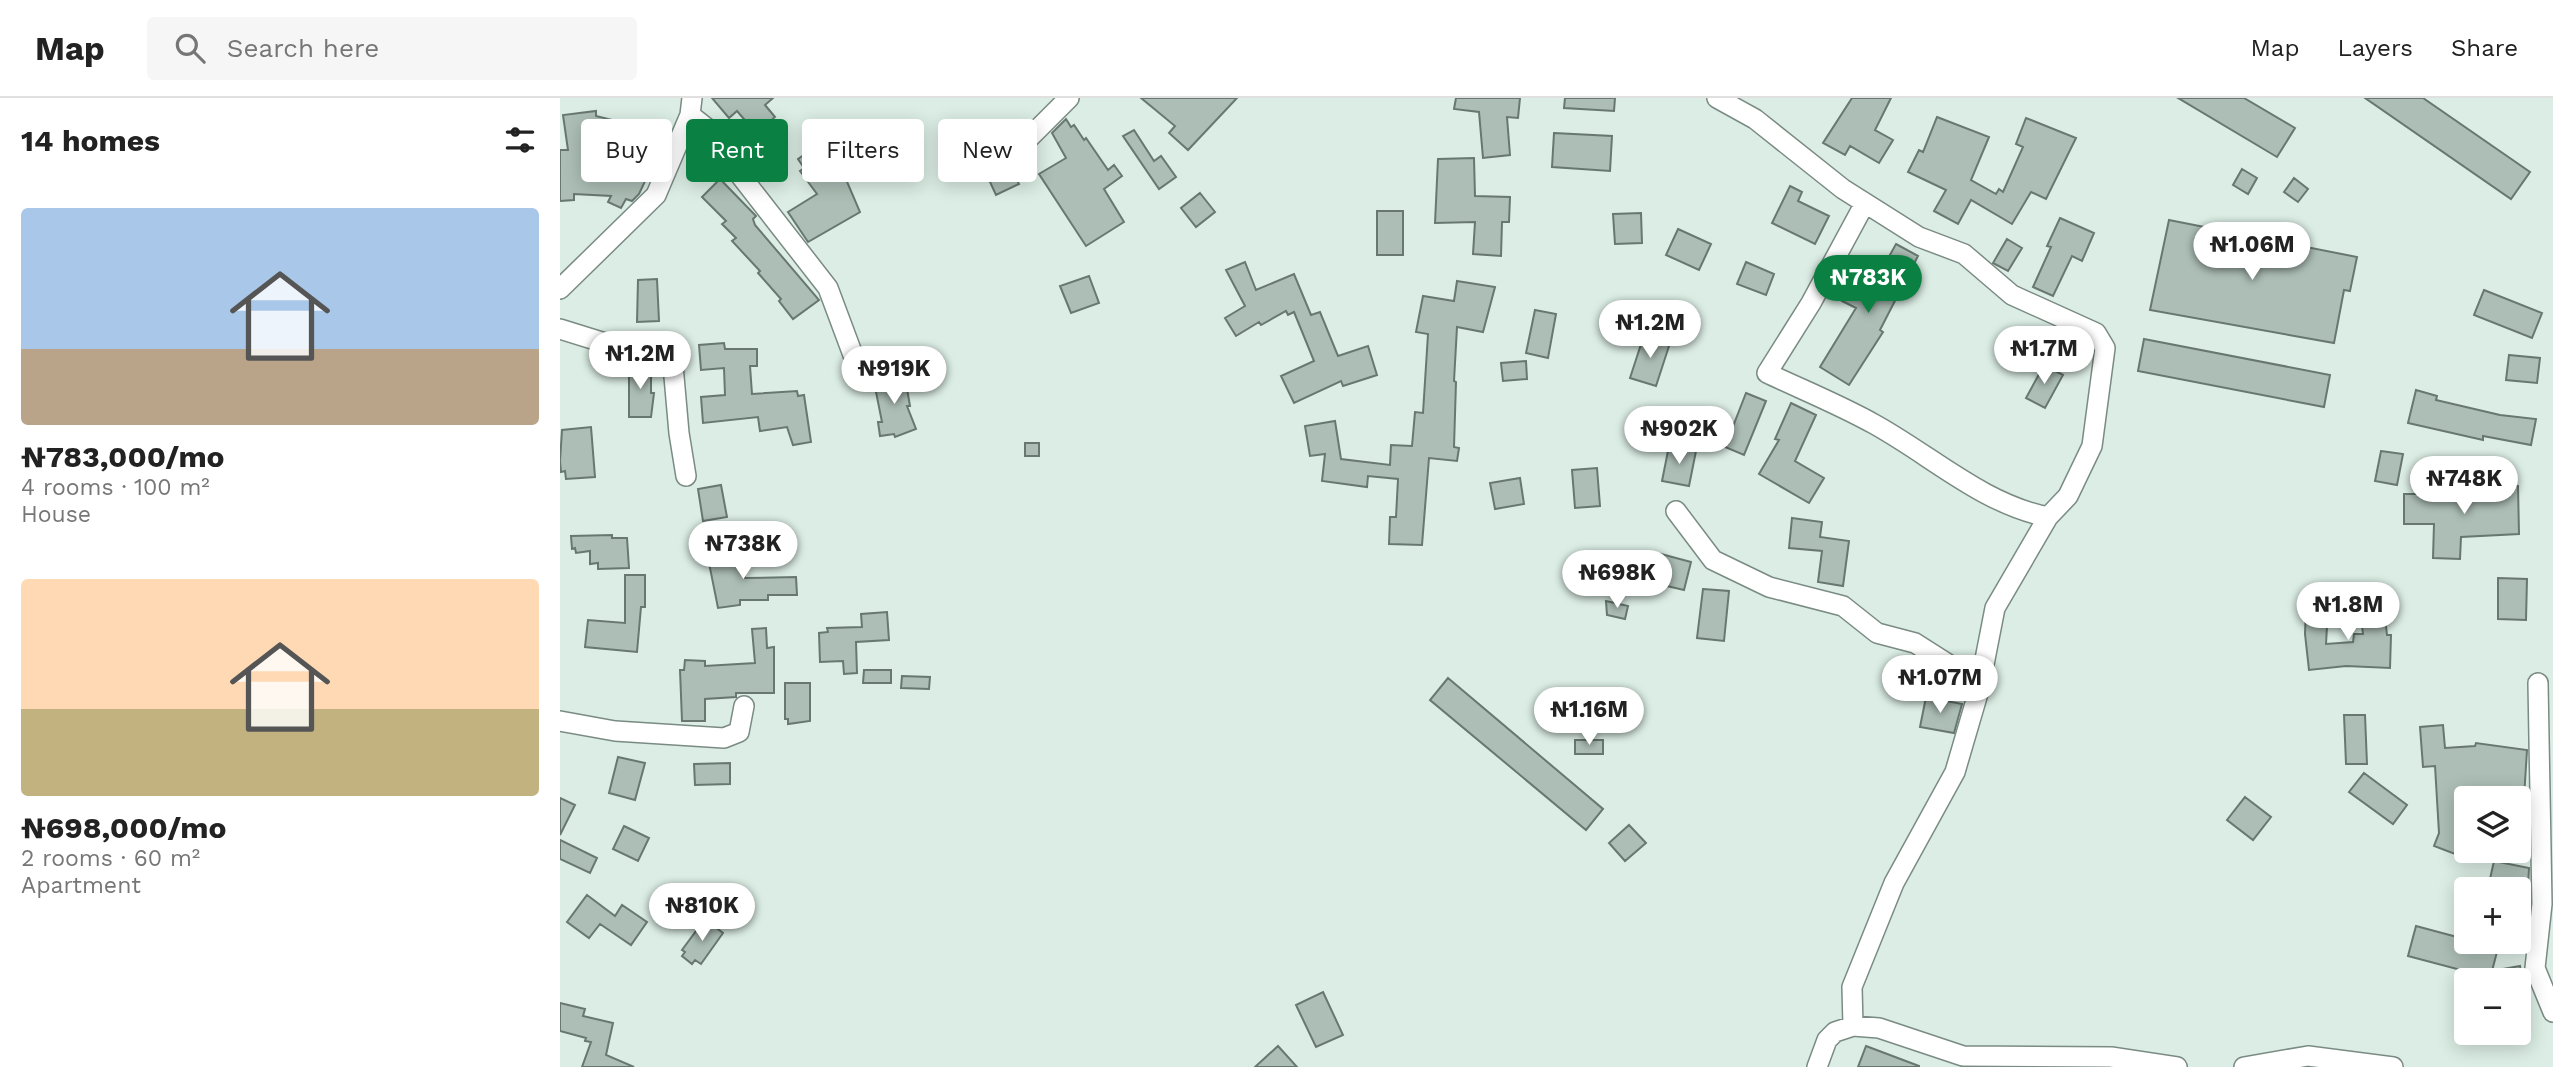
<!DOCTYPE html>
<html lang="en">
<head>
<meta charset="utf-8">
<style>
  :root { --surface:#fff; --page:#f6f6f6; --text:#222; --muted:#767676; --line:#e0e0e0; --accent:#0b8043 }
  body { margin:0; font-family:"Work Sans",sans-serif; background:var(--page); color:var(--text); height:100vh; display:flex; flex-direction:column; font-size:26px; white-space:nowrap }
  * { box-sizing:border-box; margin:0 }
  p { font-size:23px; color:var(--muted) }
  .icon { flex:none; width:38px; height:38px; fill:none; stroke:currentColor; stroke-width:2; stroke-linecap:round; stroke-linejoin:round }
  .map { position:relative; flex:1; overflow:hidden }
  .sheet { display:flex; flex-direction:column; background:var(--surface); width:560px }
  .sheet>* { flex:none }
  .hud { position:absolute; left:21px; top:21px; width:665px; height:63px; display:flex; gap:14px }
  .tools { position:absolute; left:1894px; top:688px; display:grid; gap:14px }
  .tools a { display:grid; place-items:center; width:77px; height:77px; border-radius:7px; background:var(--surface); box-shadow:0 4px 18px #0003; font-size:35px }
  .price { position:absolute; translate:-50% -60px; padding:0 16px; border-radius:24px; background:#fff; color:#222; font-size:23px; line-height:46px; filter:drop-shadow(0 2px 4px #0008) }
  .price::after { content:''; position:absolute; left:50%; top:42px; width:21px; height:16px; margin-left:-10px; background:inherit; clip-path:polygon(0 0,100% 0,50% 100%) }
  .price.active { background:var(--accent); color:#fff }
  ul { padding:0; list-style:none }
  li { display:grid; align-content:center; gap:14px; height:371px; padding:0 21px }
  li span { display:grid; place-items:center; height:217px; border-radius:7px; color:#555 }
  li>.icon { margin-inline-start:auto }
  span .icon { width:126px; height:126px; fill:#fffc; stroke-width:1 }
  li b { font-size:30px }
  h2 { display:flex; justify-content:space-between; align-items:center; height:84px; padding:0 21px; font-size:30px }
  .chip { padding:0 24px; border-radius:7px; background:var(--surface); box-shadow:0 4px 18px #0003; font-size:24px; line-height:63px }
  .chip.active { background:var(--accent); color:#fff }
  header { display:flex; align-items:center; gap:42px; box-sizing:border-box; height:98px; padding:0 35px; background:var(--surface); border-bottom:2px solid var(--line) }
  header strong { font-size:33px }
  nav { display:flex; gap:38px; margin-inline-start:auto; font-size:24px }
  .search { width:490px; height:63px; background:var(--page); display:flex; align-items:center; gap:18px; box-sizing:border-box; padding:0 24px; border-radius:7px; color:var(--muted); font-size:26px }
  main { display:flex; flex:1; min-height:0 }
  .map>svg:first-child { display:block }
  .building { fill:#acbeb5; stroke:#687870; stroke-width:2 }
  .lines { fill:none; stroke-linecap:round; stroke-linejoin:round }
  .minor-casing { stroke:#7a8b83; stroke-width:22 }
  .minor { stroke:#fff; stroke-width:19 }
</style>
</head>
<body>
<header>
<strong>Map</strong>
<div class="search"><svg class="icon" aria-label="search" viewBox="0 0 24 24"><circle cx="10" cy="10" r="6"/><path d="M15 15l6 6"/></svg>Search here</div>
<nav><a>Map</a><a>Layers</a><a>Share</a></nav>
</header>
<main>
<section class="sheet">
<h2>14 homes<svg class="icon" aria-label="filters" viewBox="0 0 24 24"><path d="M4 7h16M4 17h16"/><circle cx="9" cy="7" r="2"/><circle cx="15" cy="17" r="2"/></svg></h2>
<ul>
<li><span style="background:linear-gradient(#a9c7e8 65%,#b9a48a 0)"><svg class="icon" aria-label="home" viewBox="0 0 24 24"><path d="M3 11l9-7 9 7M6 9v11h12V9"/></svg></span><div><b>₦783,000/mo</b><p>4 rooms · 100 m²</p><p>House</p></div></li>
<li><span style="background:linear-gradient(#ffd9b3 60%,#c2b280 0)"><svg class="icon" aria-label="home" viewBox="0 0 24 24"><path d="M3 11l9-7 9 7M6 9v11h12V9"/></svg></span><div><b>₦698,000/mo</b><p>2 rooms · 60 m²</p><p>Apartment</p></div></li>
</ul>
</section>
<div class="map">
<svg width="1993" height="969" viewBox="0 0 1993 969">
  <rect width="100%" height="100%" fill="#dbede4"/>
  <path class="building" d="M152,0H213L205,7L215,19L196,35L177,13L169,20Z
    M581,0H677L628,52L609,35L615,28Z
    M896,0H960L958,20L947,19L950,57L923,60L919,14L894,11Z
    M1005,0H1055L1054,13L1004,10Z
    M1292,0H1331L1315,32L1333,42L1319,65L1290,48L1285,57L1263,45Z
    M1618,0H1684L1735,30L1717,59Z
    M1805,0H1863L1970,74L1951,101Z
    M36,13V18L56,23L50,44H56L57,69L75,78L87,51L98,56L79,96L72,103L66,101L61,110L48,104L51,98L14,96V102L0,103V52H8L3,17Z
    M1377,19L1429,39L1411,82L1436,96L1439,91L1443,94L1463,49L1456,46L1466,20L1516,40L1486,101L1471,94L1452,126L1411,102L1398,126L1374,113L1386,92L1348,74L1359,52L1363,54Z
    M506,21L511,29L514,27L524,42L526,40L548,72L554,67L562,78L544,91L564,124L526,148L479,76L506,60L492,35Z
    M574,32L594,63L601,58L616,79L599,91L563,38Z
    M994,35L1052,38L1050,73L992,69Z
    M263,44L282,72L300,114L248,144L228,114L257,96L240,73L244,70L238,61Z
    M914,60L915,98L950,99L949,124H942L941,158L913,156L915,124L875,125L878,61Z
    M1682,71L1697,80L1688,96L1673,87Z
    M452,73L459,86L436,97L430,84Z
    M1734,80L1748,91L1738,104L1724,94Z
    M160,81L196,118L193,121L195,127L259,202L233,221L219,203L221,201L198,175L200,173L172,143L176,140L162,126L166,123L142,99Z
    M1230,88L1242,94L1238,103L1269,118L1255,146L1212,125Z
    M640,95L655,114L636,129L621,110Z
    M817,113H843V157H817Z
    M1081,115L1082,145L1055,146L1053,116Z
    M1500,120L1534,135L1522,163L1512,158L1493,198L1473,189L1491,149L1487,148Z
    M1609,122L1797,159L1790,193L1784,192L1774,245L1590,212Z
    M1118,131L1151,146L1139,172L1106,157Z
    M1447,141L1462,150L1448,173L1433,165Z
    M1336,146L1358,158L1320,232L1323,234L1289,287L1260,269L1296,210L1282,203L1296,175L1315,184Z
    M685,164L696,192L734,176L751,217L760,214L778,258L808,248L817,277L783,288L781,283L734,305L721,278L754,263L734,214L728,217L726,213L701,227L699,224L676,238L665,220L685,208L666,172Z
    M1186,164L1214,176L1206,197L1177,186Z
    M529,178L539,205L511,215L500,188Z
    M97,181L99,223L77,224L78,182Z
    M897,183L935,189L923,234L897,229L894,283L896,284L894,349L899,350L897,363L869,360L862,447L829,446L830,419H836L838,381L808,378L807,389L762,383L765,356L750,358L745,328L775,323L781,361L830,367L831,347L852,348L855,314L863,315L868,236L856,234L863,198L894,203Z
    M1924,192L1982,215L1972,240L1914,217Z
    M975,212L996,216L988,260L966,255Z
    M1084,237L1110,245L1096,288L1070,280Z
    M1584,241L1770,277L1764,309L1578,273Z
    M164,245L165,251H197V268H190L192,296L237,293L238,298L244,297L251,344L233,347L227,329L200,333L198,319L143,325L141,299L165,297L164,270L141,272L139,247Z
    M1949,257L1980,260L1977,285L1946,282Z
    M966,263L967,281L943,283L941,265Z
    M69,267H91V295H94L91,319H69Z
    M1484,267L1503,277L1485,310L1466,300Z
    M335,276L336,280L345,279L350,308H347L356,331L335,339L334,336L320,338L318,324H322L314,284Z
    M1856,292L1877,298L1876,302L1940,317L1976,321L1971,347L1923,338V342L1848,325Z
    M1186,295L1206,303L1184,357L1165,349Z
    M1231,305L1256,317L1235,363L1264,380L1249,405L1199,376L1219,342L1215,341Z
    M31,329L35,379L6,381L5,373L1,374L0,363L2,332Z
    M465,345H479V358H465Z
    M1109,348L1136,353L1129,388L1102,383Z
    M1821,353L1843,356L1837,387L1815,383Z
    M1037,370L1040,408L1015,410L1012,372Z
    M960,380L964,406L935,411L930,385Z
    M161,387L167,419L143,423L138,391Z
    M1958,388L1959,436L1901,439L1900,461L1873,460L1874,426H1844V396H1886V390L1911,389V392Z
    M1232,420L1262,424L1260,439L1289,443L1283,488L1258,484L1262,453L1229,450Z
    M52,437V440H67L69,470L38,471V465L30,466V453L16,455L15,450L12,451L11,438Z
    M177,448L185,480L236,479L237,497H208V502H180V507L158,510L147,455Z
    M1101,456L1131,464L1124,492L1094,485Z
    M65,477H85V509H81L77,554L25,549L28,522L65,525Z
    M1938,480L1967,481L1966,522L1938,521Z
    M1143,491L1169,493L1164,543L1137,540Z
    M1046,503L1068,508L1065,521L1047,517Z
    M1746,509L1768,511L1766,546L1793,544L1794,536H1803L1800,512L1824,510L1827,537H1831L1830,570L1786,568L1749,572L1745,536Z
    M327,514L329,542L296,544L297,575L284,576L283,563L260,564L259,535L268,534L267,530L302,529L301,516Z
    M206,530L207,550L214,549V595H176V599L145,601V623H122L120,572H124L125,562L145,563V568L195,565L192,531Z
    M304,572H331V585H303Z
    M342,578L370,579L369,591L341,590Z
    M888,580L1043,711L1026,732L870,602Z
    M225,585H250V623L228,626V621H225Z
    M1366,599L1402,606L1394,635L1360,629Z
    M1784,617H1805L1807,666H1786Z
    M1883,627L1885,650L1915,648L1916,645L1967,652L1964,700H1904L1906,751L1903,759L1874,748L1879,735L1875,668L1863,669L1860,629Z
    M1015,642H1043V656H1015Z
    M58,659L85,665L75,702L49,695Z
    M170,665V686L135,687L134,666Z
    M1804,675L1847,707L1833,726L1789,694Z
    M1685,699L1711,719L1693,742L1667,722Z
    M0,700L15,707L0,737Z
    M1069,727L1086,745L1065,763L1049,745Z
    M64,728L89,740L78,763L53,751Z
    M0,742L37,760L30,775L0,761Z
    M1934,763L1969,770L1968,789L1930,781Z
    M27,797L55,818L62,807L87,824L71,847L40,826L29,840L7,824Z
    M145,821L163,835L141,866L135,862L132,866L122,858L125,854L122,852Z
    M1856,828L1938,850L1932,873L1960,868L1962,881L1917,882L1916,876L1848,858Z
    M763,894L783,937L756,949L736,907Z
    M0,905L25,911L23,918L53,925L46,957L74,969H22L31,944L25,943L26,940L0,933Z
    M718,948L737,969H695Z
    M1306,948L1359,968V969H1298Z"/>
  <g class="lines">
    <g class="minor-casing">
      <path id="minor" d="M1157,0L1195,21L1283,91L1359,139L1404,156L1452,197L1536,235L1545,250L1532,348L1508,398L1488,419L1435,510L1419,592L1395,674L1334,785L1292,889L1293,928
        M130,17L172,50L180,77L268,190L293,257
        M467,42L509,0
        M1305,105L1251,205L1207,275C1243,292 1280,307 1314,326C1372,358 1423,406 1488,419
        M0,191L96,97L130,17L132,0
        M0,231L74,254L112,256L119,335L126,378
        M1116,413L1153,462L1209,489L1283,508L1317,535L1355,545L1388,566L1419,592
        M1978,585L1982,806L1975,870L1993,914
        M0,623L55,633L164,640L179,634L184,608
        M1257,969L1267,942L1275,934L1293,928L1319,930L1403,958L1551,959L1617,969
        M1684,969L1748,958L1833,969"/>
    </g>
    <use href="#minor" class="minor"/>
  </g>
</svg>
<div class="tools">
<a><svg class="icon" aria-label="layers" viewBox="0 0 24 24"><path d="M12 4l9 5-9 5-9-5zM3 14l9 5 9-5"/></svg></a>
<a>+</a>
<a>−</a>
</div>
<b class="price" style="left:1692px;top:184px">₦1.06M</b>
<b class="price active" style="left:1308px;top:217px">₦783K</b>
<b class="price" style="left:1090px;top:262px">₦1.2M</b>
<b class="price" style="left:1484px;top:288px">₦1.7M</b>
<b class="price" style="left:80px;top:293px">₦1.2M</b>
<b class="price" style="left:334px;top:308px">₦919K</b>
<b class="price" style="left:1119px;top:368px">₦902K</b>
<b class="price" style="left:1904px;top:418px">₦748K</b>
<b class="price" style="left:183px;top:483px">₦738K</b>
<b class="price" style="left:1057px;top:512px">₦698K</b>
<b class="price" style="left:1788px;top:544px">₦1.8M</b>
<b class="price" style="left:1380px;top:617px">₦1.07M</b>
<b class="price" style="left:1029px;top:649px">₦1.16M</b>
<b class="price" style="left:142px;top:845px">₦810K</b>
<div class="hud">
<a class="chip">Buy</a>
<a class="chip active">Rent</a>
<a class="chip">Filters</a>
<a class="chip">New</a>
</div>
</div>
</main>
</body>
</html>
